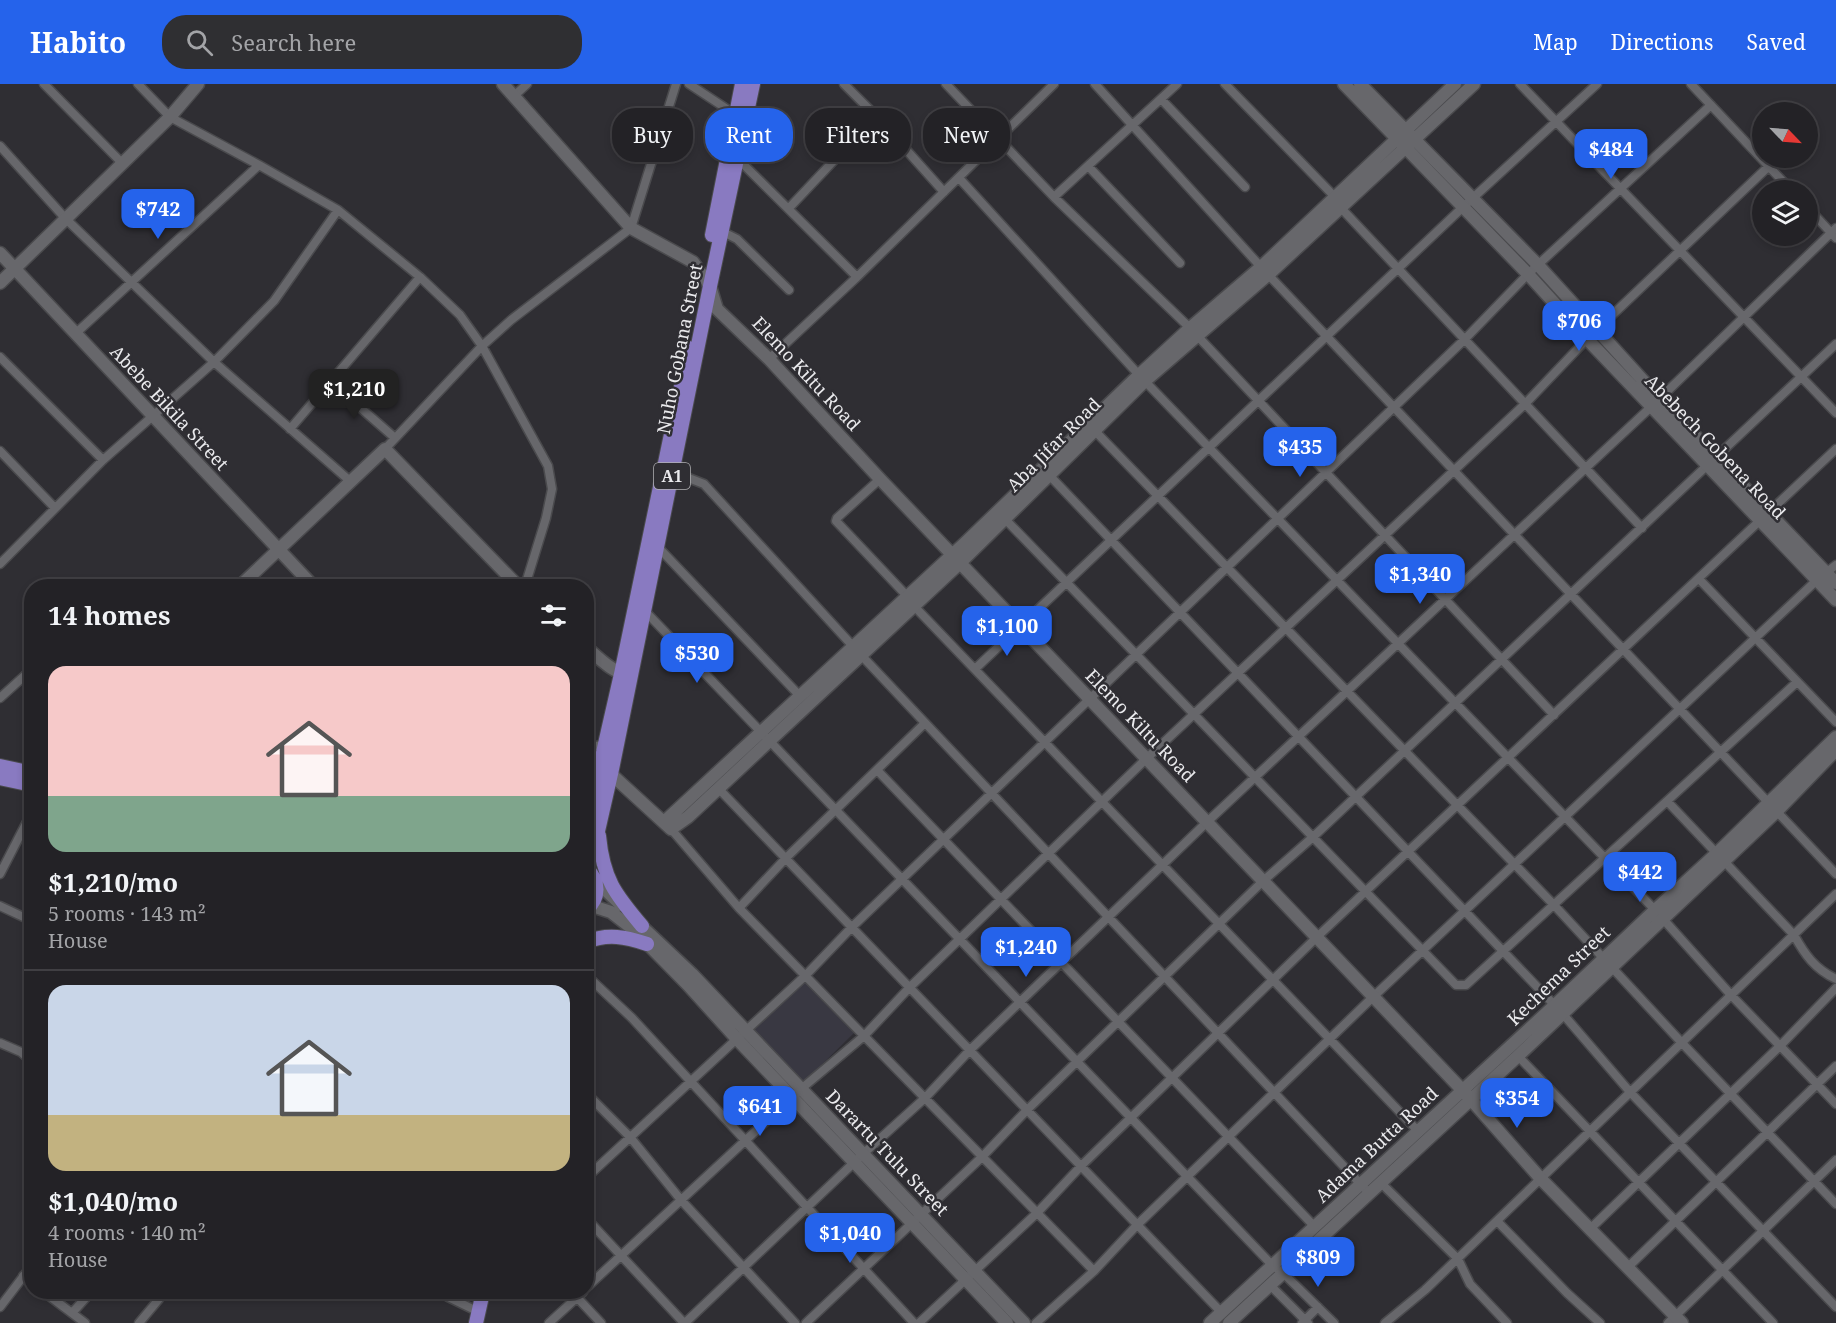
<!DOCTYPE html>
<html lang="en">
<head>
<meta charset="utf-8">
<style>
  :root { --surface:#232226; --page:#2f2f32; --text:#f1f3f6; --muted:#a3a4a7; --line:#403f43; --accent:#2563eb }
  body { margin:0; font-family:"Noto Serif",serif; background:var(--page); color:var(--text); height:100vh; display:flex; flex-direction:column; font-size:22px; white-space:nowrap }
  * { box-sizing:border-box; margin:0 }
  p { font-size:20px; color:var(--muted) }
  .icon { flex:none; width:33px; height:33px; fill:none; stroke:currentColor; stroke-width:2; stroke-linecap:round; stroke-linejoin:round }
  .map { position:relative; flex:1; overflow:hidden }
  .panel { position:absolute; left:24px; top:495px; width:570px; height:720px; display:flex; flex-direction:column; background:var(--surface); border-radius:24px; box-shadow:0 3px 9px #0003,0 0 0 2px var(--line) }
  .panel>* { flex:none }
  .guide { position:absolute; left:612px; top:24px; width:570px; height:54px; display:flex; gap:12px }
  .needle { width:39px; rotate:115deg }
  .fabs { position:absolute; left:1752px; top:18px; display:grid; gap:12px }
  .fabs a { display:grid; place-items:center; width:66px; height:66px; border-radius:50%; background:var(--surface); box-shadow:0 3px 9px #0003,0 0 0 2px var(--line); font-size:30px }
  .price { position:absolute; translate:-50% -51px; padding:0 14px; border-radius:12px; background:var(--accent); color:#fff; font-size:20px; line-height:39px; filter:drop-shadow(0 2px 3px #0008) }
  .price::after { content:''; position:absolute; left:50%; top:36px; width:18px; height:14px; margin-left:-9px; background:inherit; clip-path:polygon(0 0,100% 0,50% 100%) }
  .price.on { background:#222; color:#fff }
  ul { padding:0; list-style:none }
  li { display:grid; align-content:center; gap:12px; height:318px; padding:0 24px }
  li+li { border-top:2px solid var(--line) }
  li span { display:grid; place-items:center; height:186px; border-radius:18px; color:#555 }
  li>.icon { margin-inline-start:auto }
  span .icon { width:108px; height:108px; fill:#fffc; stroke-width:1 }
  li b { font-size:26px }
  h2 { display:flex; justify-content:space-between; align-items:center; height:72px; padding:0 24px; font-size:26px }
  .chip { padding:0 21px; border-radius:24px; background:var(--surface); box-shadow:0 3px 9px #0003,0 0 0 2px var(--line); font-size:21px; line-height:54px }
  .chip.on { background:var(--accent); color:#fff }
  header { display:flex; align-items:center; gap:36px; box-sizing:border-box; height:84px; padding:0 30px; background:var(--accent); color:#fff }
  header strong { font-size:28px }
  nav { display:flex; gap:33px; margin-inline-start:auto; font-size:21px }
  .search { width:420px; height:54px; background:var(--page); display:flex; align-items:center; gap:15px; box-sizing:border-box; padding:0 21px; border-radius:24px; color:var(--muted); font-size:22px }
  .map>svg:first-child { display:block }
  .built { fill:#393842 }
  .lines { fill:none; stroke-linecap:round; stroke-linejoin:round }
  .street-casing { stroke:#4a4a4d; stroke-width:11 }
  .secondary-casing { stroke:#4a4a4d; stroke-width:15 }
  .primary-casing { stroke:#4a4a4d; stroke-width:16 }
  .street { stroke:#67676b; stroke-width:8 }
  .secondary { stroke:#67676b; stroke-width:12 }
  .primary { stroke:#897ac1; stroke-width:14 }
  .labels { text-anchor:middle; stroke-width:5; stroke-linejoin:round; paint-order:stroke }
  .shield { fill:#2f2e33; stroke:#b2b2b5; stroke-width:1.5 }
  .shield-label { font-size:16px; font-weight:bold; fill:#eaeaed }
  .street-label { font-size:18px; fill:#eaeaed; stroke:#2f2e33 }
</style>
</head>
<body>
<header>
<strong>Habito</strong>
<div class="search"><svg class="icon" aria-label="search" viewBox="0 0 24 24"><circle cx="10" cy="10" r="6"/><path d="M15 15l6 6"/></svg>Search here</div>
<nav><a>Map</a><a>Directions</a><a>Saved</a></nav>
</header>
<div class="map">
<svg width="1836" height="1239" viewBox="0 0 1836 1239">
  <rect width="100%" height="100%" fill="#2f2e33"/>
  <path class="built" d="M802,893L855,948L801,1001L750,946Z"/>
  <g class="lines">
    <g class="street-casing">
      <path id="street" d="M44,0L123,80
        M138,0L170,33L259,81L338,126L420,193L460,231L482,262L548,382L552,405L546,434L525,502
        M689,0L736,31
        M844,0L876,32L944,108
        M946,0L1054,113L1190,244L1554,631
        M1095,0L1261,183L1836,790
        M1225,0L1334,112
        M1520,0L1836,329
        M1691,0L1791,106
        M514,12L527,0
        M1161,15L1245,103
        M0,62L65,134L214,278L350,397
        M736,73L857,193
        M1088,82L1180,179
        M959,94L1139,291L1655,826L1731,911L1836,1020
        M1054,113L1177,0
        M789,124L876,32
        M1341,124L1642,444
        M1808,124L1836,154
        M723,148L737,155L789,206
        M75,250L259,81
        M0,273L103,376
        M769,275L857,193L1054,0
        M331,298L395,354
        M290,345L420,193
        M1095,347L1554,821L1682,959L1836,1120
        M385,365L482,262L511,236L631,144L676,0
        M0,367L55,424
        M668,386L704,400L861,571L1369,1109
        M1050,392L1562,929L1630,1008L1836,1223
        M880,395L837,434L836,437L907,512
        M1005,435L1456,901H1466L1797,598
        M657,462L799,611
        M0,480L103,376L214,278L274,217L338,126
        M1699,495L1836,638
        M914,522L1418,1047
        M644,526L1273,1182L1283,1189L1334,1239
        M975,585L1462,124L1597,0
        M0,614L32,585
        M586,664L607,660
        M877,686L1315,1143
        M718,704L1222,1229
        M1667,717L1794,851C1805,871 1815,885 1836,895
        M671,745L739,824L1094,1187
        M0,790L32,728
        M0,822L32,837
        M739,824L786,774L925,639
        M586,891L632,934L914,1239
        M0,959L21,968L32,978
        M1518,972L1773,1239
        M586,1009L630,1053L681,1116L795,1239
        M586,1094L805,892L852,843L1465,255L1528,190L1711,21
        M1380,1098L1458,1175L1470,1200L1507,1239
        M586,1134L684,1239
        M1497,1137L1567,1209L1600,1239
        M1589,1146L1780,962L1836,904
        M1627,1184L1836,982
        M23,1192L32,1198
        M1270,1201L1308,1239
        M586,1204L801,1005L864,952L910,903L1146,675L1525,320L1587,255L1769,82
        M44,1208L85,1239
        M442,1208L448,1213L479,1228
        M572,1208L601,1239
        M0,1223L32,1181
        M72,1229L91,1208
        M139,1239L159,1215
        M549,1239L583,1208
        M685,1239L863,1070L925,1014L970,966L1207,738L1651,323L1836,144
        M806,1239L982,1073L1027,1026L1263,797L1313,753L1836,260
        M919,1239L1037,1129L1081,1082L1317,853L1836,365
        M1036,1239L1094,1187L1137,1141L1373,913L1817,496L1836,481
        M1302,1239L1318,1223
        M1385,1239L1425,1206L1836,810
        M1668,1239L1836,1076"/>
    </g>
    <g class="secondary-casing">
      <path id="secondary" d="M503,0L631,144L693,178L710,202L717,225L769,275L880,395L1467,1011L1541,1095L1682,1239
        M1344,0L1528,190L1587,255L1836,516
        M1360,0L1538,181L1660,315L1836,499
        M0,169L313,502
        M0,199L170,33L198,0
        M240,502L385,365L518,502
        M586,563C600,575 612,588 630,592
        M611,690L671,745L688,733L960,479L1145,297L1269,190L1474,0
        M664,738L965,459L1139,291L1190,244L1261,183L1455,0
        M596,797L621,821
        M592,822L611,828L634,846L688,901L736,954L1007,1239
        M635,836L692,890L1024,1239
        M1210,1239L1554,922L1655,826L1716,770L1836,653
        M1229,1239L1518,972L1776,728L1836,666"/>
    </g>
    <g class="primary-casing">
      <path id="primary" d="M712,151L742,0
        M0,682L32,689
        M0,694L32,701
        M586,743L621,590L689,264
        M599,752C603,795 615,810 642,842
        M586,782L598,747L611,690L710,202L753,0
        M586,784C600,797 600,814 586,826
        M586,858C608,849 626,853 647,860
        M476,1239L483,1208"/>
    </g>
    <use href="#street" class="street"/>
    <use href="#secondary" class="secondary"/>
    <use href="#primary" class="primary"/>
  </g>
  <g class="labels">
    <rect class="shield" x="654" y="379" width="36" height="26" rx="4.5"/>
    <g class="shield-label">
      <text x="672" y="398">A1</text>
    </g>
    <g class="street-label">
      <text transform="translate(680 265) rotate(-79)" y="6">Nuho Gobana Street</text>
      <text transform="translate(806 290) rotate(47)" y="6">Elemo Kiltu Road</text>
      <text transform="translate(169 324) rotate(47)" y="6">Abebe Bikila Street</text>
      <text transform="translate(1054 361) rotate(-45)" y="6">Aba Jifar Road</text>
      <text transform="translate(1715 363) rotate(46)" y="6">Abebech Gobena Road</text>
      <text transform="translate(1140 642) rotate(46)" y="6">Elemo Kiltu Road</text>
      <text transform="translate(1559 892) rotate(-44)" y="6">Kechema Street</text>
      <text transform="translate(1377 1061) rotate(-43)" y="6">Adama Butta Road</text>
      <text transform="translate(887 1069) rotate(46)" y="6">Darartu Tulu Street</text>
    </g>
  </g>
</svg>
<div class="fabs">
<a><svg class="needle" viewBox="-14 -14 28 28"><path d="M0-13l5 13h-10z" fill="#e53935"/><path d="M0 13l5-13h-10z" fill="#a3a4a7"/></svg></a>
<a><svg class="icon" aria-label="layers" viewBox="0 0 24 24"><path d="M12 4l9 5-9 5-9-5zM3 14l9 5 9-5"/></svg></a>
</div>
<b class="price" style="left:1611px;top:96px">$484</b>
<b class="price" style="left:158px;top:156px">$742</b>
<b class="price" style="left:1579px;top:268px">$706</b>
<b class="price on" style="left:354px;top:336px">$1,210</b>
<b class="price" style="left:1300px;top:394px">$435</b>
<b class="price" style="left:1420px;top:521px">$1,340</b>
<b class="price" style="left:1007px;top:573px">$1,100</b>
<b class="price" style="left:697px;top:600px">$530</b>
<b class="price" style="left:1640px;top:819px">$442</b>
<b class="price" style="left:1026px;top:894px">$1,240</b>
<b class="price" style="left:1517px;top:1045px">$354</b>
<b class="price" style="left:760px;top:1053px">$641</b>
<b class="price" style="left:850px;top:1180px">$1,040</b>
<b class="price" style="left:1318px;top:1204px">$809</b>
<div class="guide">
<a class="chip">Buy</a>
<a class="chip on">Rent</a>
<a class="chip">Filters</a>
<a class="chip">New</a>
</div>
<section class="panel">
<h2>14 homes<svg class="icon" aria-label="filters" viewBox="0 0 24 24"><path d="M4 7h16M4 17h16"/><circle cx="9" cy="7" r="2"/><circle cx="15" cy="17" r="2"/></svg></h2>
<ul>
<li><span style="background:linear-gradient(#f6c9c9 70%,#7fa58c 0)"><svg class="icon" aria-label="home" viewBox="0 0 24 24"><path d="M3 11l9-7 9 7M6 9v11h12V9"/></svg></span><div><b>$1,210/mo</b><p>5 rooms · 143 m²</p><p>House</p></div></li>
<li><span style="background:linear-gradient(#c9d6e8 70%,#c2b280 0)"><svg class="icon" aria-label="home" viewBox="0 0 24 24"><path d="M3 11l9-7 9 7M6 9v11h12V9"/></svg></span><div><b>$1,040/mo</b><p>4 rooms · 140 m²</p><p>House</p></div></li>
</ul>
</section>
</div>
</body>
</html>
